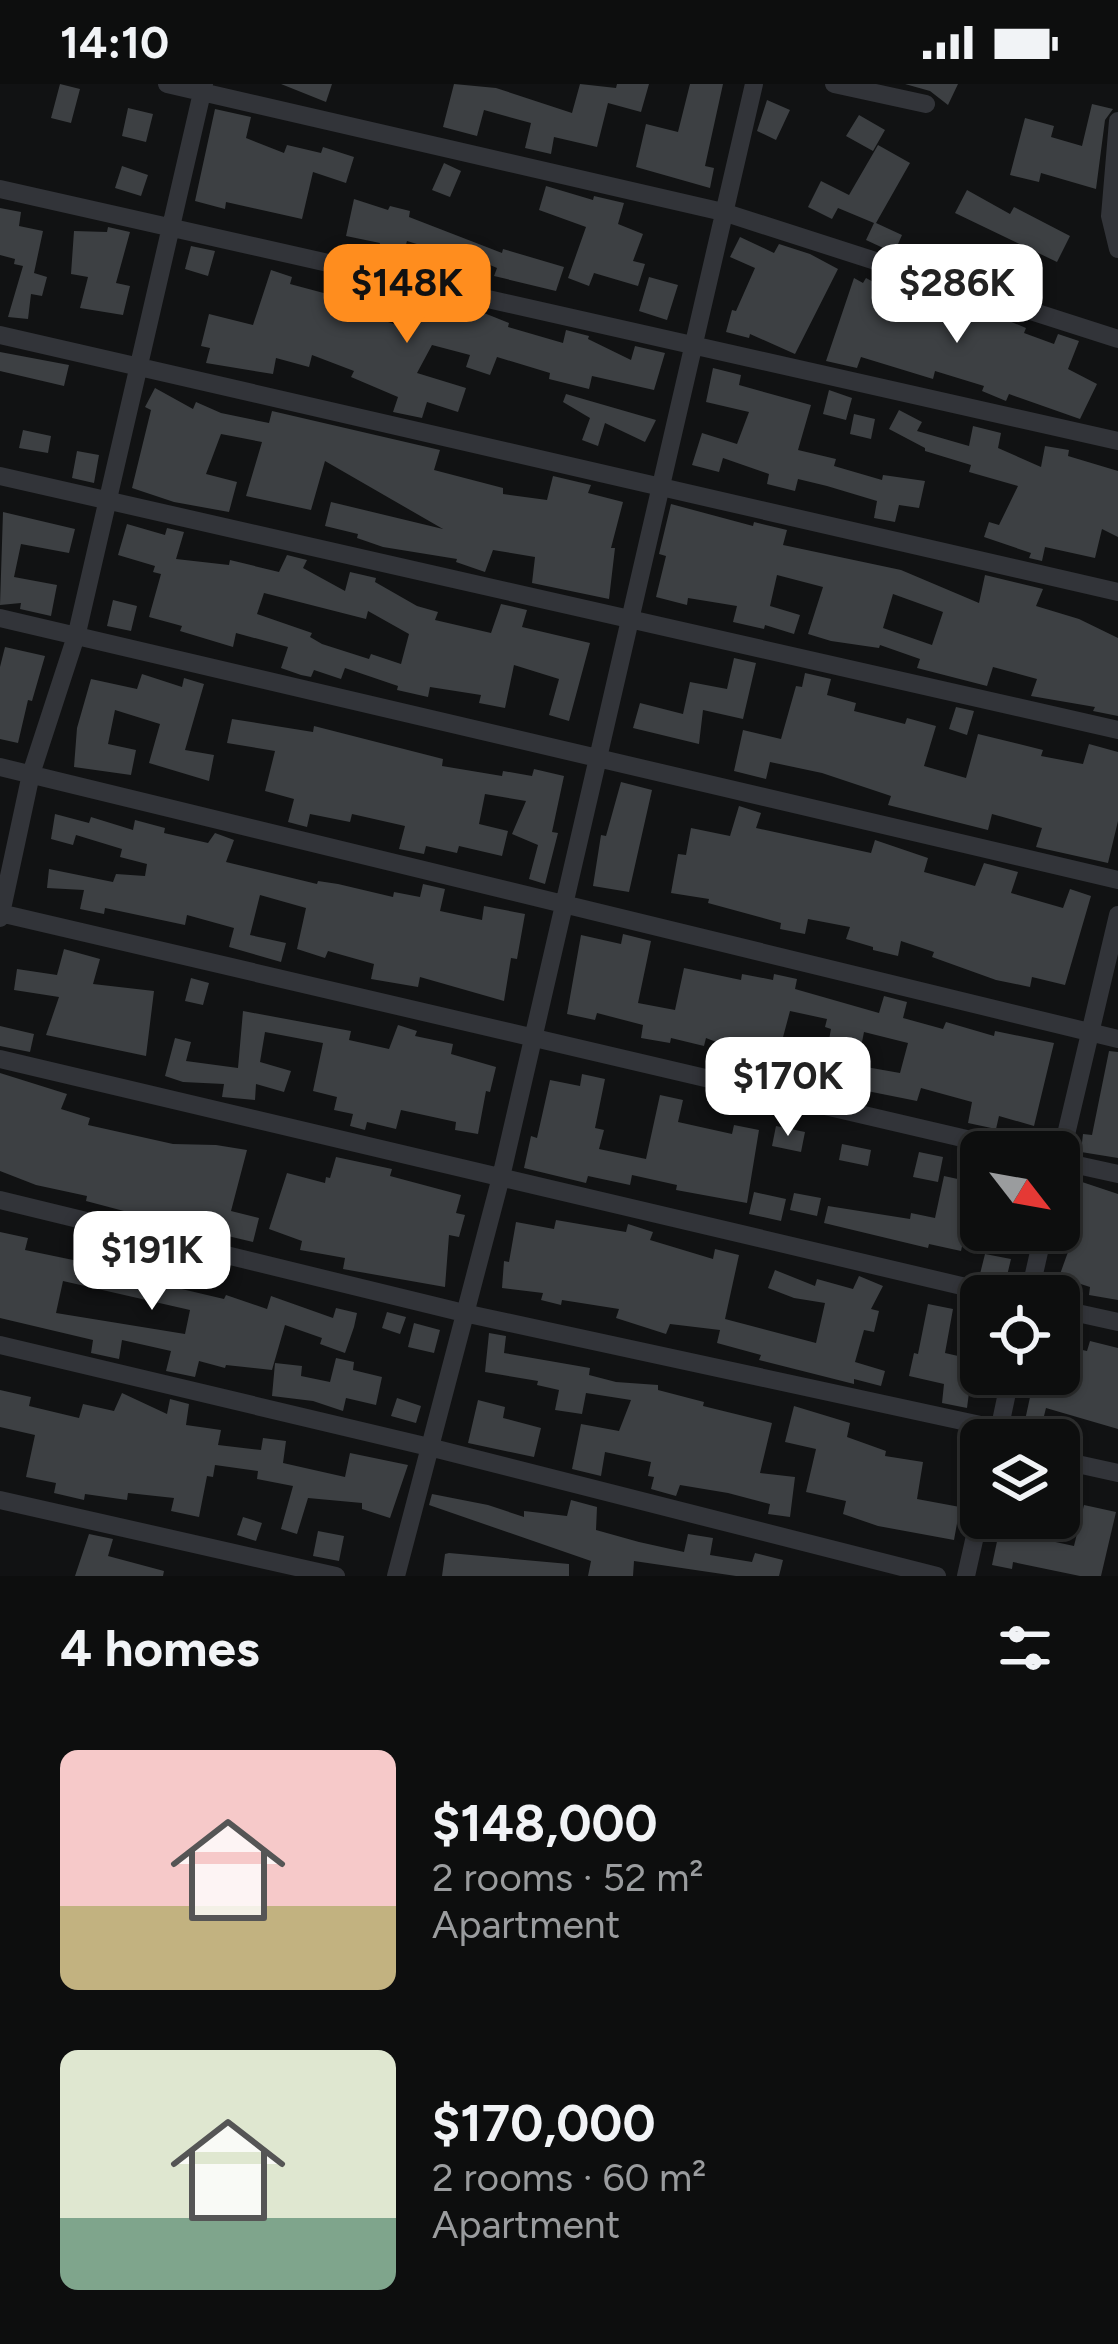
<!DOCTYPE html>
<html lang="en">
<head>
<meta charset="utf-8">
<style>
  :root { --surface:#0d0e0e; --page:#1b1c1c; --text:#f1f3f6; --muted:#9a9c9e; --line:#2d2e2e; --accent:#ff8d1e }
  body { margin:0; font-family:Figtree,sans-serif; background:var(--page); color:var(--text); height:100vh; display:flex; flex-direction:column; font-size:45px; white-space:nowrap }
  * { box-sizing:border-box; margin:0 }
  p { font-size:39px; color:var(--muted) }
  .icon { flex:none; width:66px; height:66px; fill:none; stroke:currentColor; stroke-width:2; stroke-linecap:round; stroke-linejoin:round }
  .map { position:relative; height:1492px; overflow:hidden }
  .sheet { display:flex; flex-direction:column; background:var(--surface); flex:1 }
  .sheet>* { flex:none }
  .needle { width:78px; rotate:121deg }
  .tools { position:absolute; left:960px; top:1047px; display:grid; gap:24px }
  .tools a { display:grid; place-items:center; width:120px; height:120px; border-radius:18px; background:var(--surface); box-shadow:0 3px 9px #0004,0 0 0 3px var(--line); font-size:60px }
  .price { position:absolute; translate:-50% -102px; padding:0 27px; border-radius:24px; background:#fff; color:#222; font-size:39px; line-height:78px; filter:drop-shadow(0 3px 6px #0008) }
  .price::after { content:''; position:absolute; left:50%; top:72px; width:36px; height:27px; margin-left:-18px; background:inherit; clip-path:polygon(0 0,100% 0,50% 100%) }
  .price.current { background:var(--accent); color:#111 }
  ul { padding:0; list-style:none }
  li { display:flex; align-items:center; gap:36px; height:300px; padding:0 60px }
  li span { display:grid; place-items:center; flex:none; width:336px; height:240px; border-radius:18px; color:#555 }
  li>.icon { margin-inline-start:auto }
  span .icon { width:144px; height:144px; fill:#fffc; stroke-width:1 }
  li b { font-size:51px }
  h2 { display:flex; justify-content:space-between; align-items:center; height:144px; padding:0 60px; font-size:51px }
  .status { display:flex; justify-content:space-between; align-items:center; height:84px; padding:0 60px; background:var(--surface); direction:ltr }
  .status svg { height:33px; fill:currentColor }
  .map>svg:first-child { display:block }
  .building { fill:#3d4043; fill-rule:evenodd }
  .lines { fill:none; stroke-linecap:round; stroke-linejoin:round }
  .street { stroke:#323439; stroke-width:18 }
</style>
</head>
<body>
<div class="status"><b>14:10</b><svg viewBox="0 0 49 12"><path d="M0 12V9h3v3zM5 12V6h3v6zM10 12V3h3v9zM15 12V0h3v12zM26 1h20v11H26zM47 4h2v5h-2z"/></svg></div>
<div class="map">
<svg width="1118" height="1492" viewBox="0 0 1118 1492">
  <rect width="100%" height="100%" fill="#111213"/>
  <path class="building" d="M60,0L80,5L71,39L51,34Z
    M281,0H332L326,18Z
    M454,0L496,4L572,29L580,0L616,4L617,0H649L641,28L608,19L597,63L554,53L551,70L525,64L531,39L484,26L477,52L443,43Z
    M690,0H723L705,82L714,84L710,104L636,83L646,40L678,48Z
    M905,0H958L948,21L930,7Z
    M767,16L790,26L776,56L757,47Z
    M1092,20L1113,25L1105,36L1096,105L1041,89L1039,98L1010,91L1025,34L1054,42L1051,53L1082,62Z
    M128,24L153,30L146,58L122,52Z
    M215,25L251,33L246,54L284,69L287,61L321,69L323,63L354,73L346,99L313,88L302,135L226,118L225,125L195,117Z
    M859,31L885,46L873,67L846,52Z
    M878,61L910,79L876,139L902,151L894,169L866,156L874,139L838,124L832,135L808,123L821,97L849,111Z
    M444,79L461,87L450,113L432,106Z
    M122,82L148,91L141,112L115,104Z
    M546,102L593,116L594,112L624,119L618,140L643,150L633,177L645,180L638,202L594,189L589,202L568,194L586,143L539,126Z
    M967,106L1010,130L1014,123L1070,152L1057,178L955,129Z
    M354,115L388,126L390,122L410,127L409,133L502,169L503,165L564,183L556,207L494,192L497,184L448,163L446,169L407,157L402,174L378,166L380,159L346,152Z
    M0,124L21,128L19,142L43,147L34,189L47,193L42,212L31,210L28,235L8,233L23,182L14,180L15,175L0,171Z
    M108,143L130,148L116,199L130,202L123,231L80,224L88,193L71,190L74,147L107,148Z
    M740,153L774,169L779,160L810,170L838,185L795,270L750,250L749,254L726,248L732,226L736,227L755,184L730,173Z
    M191,162L215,167L208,192L185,185Z
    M271,186L292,193L290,200L361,219L358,228L406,244L412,226L445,237L450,220L479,227L509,239L508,243L563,259L566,246L589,252L588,255L631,276L635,262L665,269L654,306L592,292L589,305L549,295L550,289L497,273L490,291L466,283L470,271L432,261L417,289L466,304L458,328L427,318L422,334L393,328L398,313L351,293L354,287L312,271L309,283L276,274L273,290L206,279L210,264L201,262L209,230L253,241Z
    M649,193L678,201L667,236L639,227Z
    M854,194L863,199L866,194L894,209L898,198L983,226L1026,244L1024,249L1054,260L1058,250L1079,257L1068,285L1097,300L1080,335L1009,310L1006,317L982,307L984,302L935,287L933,295L861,273L857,284L826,277Z
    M0,268L69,281L64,302L0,287Z
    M713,284L741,291L739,301L811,321L798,366L836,375L834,382L882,396L883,391L925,397L919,424L899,421L895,438L874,434L877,417L827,402L798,395L795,407L767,400L769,390L723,374L719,388L692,381L702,349L737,360L749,328L706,318Z
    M155,304L193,325L196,318L221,329L269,339L272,327L440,366L434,386L503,404V410L547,416L553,392L591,401L588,409L623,418L611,464H615L609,515L532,499L535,473L493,466L485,488L456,478L457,475L383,463L357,454L358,450L325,442L331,418L443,445L325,377L311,426L246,412L262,358L221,350L206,390L237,398L229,428L174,418L132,404L151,326L145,323Z
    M829,306L852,314L846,336L823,330Z
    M566,310L656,336L645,358L605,339L598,362L582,356L590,334L563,318Z
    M899,326L922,338L917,347L969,362L973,342L1001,349L998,364L1041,383L1045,362L1069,366L1068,372L1118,387V453L1102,445L1095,474L1045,463L1042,477L1029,474L1031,469L984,453L989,438L999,441L1018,402L969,388L971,381L925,367V364L889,345Z
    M854,330L875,335L871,355L850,350Z
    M23,346L51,352L48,369L19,364Z
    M77,367L99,371L94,399L72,394Z
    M671,420L753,442L754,438L787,446L783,461L901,486L979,519L985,491L1043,505L1036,522L1079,535L1118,554V632L1093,627L1095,623L1031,612L1037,595L993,583L987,602L917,584L920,575L880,561L879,564L831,557L808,550L823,503L777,491L770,522L800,531L794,550L765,541L764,545L733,538L737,522L688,514L687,521L656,513L666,472L659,470ZM893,510L943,528L932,561L883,544Z
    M3,428L75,445L69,469L21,460L14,493L57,501L51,532L20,525L21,519L0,521Z
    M127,440L165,451L167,444L184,448L176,475L229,481L230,476L279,488L287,471L307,476L303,484L345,507L350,488L376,494L375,498L417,522L438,528L435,536L491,549L501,520L527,526L522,543L590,559L569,637L549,631L559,595L514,581L505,624L479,619L481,611L430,603L428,613L397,606L398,602L345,584L341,595L314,586L311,593L301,591L281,584L288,563L236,549L233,563L180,547L182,542L149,533L161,490L153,488L155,482L118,471ZM264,509L366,535L368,527L409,550L401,580L371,570L369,575L322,560L310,553L312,549L257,530Z
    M113,516L137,522L131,547L107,542Z
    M5,563L45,572L32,617L28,616L18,659L0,655V583Z
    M734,574L756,579L743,635L703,626L699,660L633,644L640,619L683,630L690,598L727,605Z
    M805,589L831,595L827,611L856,619L854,627L905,640L907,634L936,642L924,682L966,694L978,650L1043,666L1041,672L1083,680L1089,660L1118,668V737L1108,779L1036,763L1042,744L992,730L988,746L888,721L891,712L822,689L770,678L766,695L734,687L743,646L781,655L796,602L802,603Z
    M142,590L182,603L184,594L204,600L185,666L214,671L209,697L149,679L160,640L115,626L108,660L136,666L131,691L74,683L77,644L91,595L137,605Z
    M956,623L974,627L967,651L949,645Z
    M232,635L313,648L314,642L443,675L442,682L502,692L503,687L532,692L534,685L564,692L552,748L558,749L545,800L529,795L538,761L512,750L526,717L485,710L479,740L508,747L502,772L459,762L457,769L426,762L424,770L399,765L405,742L352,730L350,738L310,730L307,743L288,738L294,715L265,707L275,667L227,659Z
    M621,698L652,706L629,808L593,802L601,751L606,752Z
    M739,722L761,729L756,744L871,769L875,756L928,774L924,788L975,802L984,779L1018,788L1011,809L1063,824L1070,805L1091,812L1065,901L1032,893L1030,903L996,896L932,873L934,868L901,857L898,872L873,866V863L846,855L850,843L808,835L805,850L780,845L781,839L708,819L709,815L671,809L678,770L686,771L691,744L730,752Z
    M55,730L89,739L91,733L133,746L135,736L165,744L164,749L208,759L215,749L234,756L226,778L317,800L318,797L338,800L393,813L394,808L420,813L423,800L445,805L440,827L482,836L484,822L525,830L517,875L511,874L504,917L420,893L418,903L371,895L374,880L328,867L325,874L297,865L306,824L260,811L250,851L286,859L281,878L229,863L234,844L187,831L185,841L105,824L104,830L80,825L84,806L47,804L49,785L113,798L116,790L145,792L147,780L120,773L122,765L76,751L73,761L51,755Z
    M623,850L651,857L638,919L675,926L684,884L741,896L742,890L773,896L774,890L797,895L795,905L879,929L884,912L907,918L903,934L943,945L946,938L994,952L995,947L1054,959L1034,1042L999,1032L996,1045L968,1039L972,1018L921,1004L917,1017L862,1006L866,983L900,989L908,959L864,948L855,993L823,987L831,945L825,943L827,935L790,927L774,987L747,980L749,971L706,954L704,962L671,954L670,959L641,954L643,941L597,929L595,936L567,930L581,851L621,860Z
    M64,865L100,875L93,900L154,907L146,972L46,951L59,913L14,906L17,885L57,891Z
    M191,894L209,899L203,921L185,917Z
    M243,927L351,947L349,956L389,965L398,941L417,947L415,952L453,960L451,970L496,983L490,1008L486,1007L478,1050L455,1046L456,1038L401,1026L396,1045L367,1038L365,1046L350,1042L353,1030L334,1026L337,1013L313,1007L323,959L265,948L260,978L291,987L284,1008L256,1000L255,1016L222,1013L224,1000L183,998L165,992L175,954L191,958L186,977L238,984Z
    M0,942L34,950L30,968L0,962Z
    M1109,967L1118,968V1074L1081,1068L1083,1050L1092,1051Z
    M0,989L67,1010L61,1025L90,1034L88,1041L173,1060L216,1061L247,1066L231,1127L259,1134L253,1158L211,1148L210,1153L191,1149L192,1145L86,1117L87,1112L36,1101L0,1087Z
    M582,990L605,995L595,1044L604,1046L599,1065L646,1075L660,1011L683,1016L678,1038L732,1050L734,1041L759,1046L747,1119L676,1106L677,1101L632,1091L630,1101L588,1092L586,1099L524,1084L531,1052L537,1054L550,996L580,1002Z
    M776,1042L805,1048L801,1068L772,1062Z
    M842,1060L871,1066L868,1082L839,1076Z
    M919,1068L943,1073L938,1098L913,1093Z
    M336,1073L392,1085L390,1092L461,1111L456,1129L465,1131L459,1153L449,1151L445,1203L343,1185L345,1174L300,1166L302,1157L269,1145L287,1089L325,1099L326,1093L330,1094Z
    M944,1092L976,1099L961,1167L929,1160L928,1164L824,1139L828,1122L910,1135L911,1129L935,1134Z
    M1079,1097L1118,1110V1216L1089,1211L1090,1203L1059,1193L1073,1154L1070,1153L1075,1126L1070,1125Z
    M754,1108L786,1115L781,1137L749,1130Z
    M794,1109L821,1114L817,1132L790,1126Z
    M556,1136L626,1148L628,1140L653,1148L650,1156L713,1175L715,1165L739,1171L725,1235L816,1259L825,1219L794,1214L768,1204L775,1186L815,1202L817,1195L853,1205L859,1192L883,1202L871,1225L879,1227L874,1248L864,1246L855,1278L885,1287L881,1302L854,1295V1300L759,1276L761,1271L717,1259L720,1246L670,1240L666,1250L616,1234L619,1225L562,1216L561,1221L541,1216L543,1209L502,1204L504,1177L509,1178L516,1138L554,1145Z
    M0,1148L28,1154L25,1166L78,1177L79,1172L99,1176L97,1185L224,1215L226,1211L267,1225L271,1212L333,1234L336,1224L357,1229L354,1243L345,1269L320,1260L322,1254L285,1241L272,1286L226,1281L225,1284L199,1277L195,1293L166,1287L171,1267L122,1256L119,1275L91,1269L93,1256L0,1234ZM63,1197L190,1226L185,1250L56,1229Z
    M985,1170L1011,1175L1006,1196L980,1190Z
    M928,1220L953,1225L945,1269L980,1277L976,1294L971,1293L967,1324L942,1319L944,1300L909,1292L914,1269L918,1270Z
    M387,1228L406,1233L400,1250L382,1244Z
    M414,1239L440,1246L434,1269L408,1263Z
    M489,1249L506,1252L504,1269L590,1284L589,1291L616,1298L658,1301V1306L704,1318L703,1322L772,1339L760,1389L795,1393L790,1433L768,1430L770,1420L728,1409L680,1401L676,1412L651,1405L654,1393L648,1392L651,1378L605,1368L601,1392L572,1385L581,1340L619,1347L631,1316L586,1309L582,1330L555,1326L559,1306L537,1301L538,1297L485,1288Z
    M1090,1257L1118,1264V1345L1046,1324L1041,1344L1024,1341L1035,1290H1059V1261L1087,1267Z
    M336,1274L354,1278L353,1286L382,1293L376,1321L346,1314L343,1327L313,1317L272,1312L275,1279L302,1282L301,1292L330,1298Z
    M0,1306L31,1313L29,1322L79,1334L83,1320L114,1327L122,1309L167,1330L170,1315L189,1320L186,1341L221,1346L218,1361L261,1366L263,1354L286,1357L283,1379L345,1393L350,1369L408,1381L390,1434L362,1425V1419L308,1414L297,1450L281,1445L293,1402L257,1395L258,1387L215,1381L213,1393L207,1392L199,1433L171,1427L174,1414L128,1409L127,1416L85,1410L84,1416L54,1409L56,1399L26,1393L35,1351L0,1343Z
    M397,1314L421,1322L416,1339L391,1332Z
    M478,1316L505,1323L503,1334L541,1344L534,1373L468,1359Z
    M794,1322L850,1339L847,1353L886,1367L885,1372L923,1378L917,1415L960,1423L954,1456L878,1442L843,1430L846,1417L806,1408L816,1365L785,1358Z
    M432,1410L488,1421L524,1433V1427L567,1432L571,1416L597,1423L596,1446L639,1458L684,1468L688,1450L713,1454L710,1471L752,1478L755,1469L783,1476L779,1492H736L634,1477L633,1492H588L591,1477L429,1421Z
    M1084,1421L1116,1428L1101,1492H1080L1013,1478L1012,1485L992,1481L1002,1434H1026L1023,1451L1074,1462Z
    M243,1433L262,1439L256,1457L237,1451Z
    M318,1447L344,1452L339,1477L313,1472Z
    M89,1450L113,1455L108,1472L164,1487L163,1492H75Z
    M449,1469L569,1480V1492H442L445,1470Z"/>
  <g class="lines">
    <path class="street" d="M167,0L723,128L1118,255
      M834,0L926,20
      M1118,37L1110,132L1118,165
      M0,105L1118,357
      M0,251L1118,508
      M0,392L1118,646
      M0,534L1118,796
      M0,683L1118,955
      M0,829L1022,1068
      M0,834L31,690L77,549L204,0
      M0,975L1004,1212
      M1059,1077L1118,1090
      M1059,1080L1118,831
      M0,1116L464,1229L999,1345
      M1029,1212L1044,1146
      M1059,1225L1118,1238
      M0,1261L429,1363L937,1492
      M997,1356L1011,1290
      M1059,1376L1118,1389
      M0,1416L336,1492
      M396,1492L501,1093L754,0
      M966,1492L981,1425"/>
  </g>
</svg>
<div class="tools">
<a><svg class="needle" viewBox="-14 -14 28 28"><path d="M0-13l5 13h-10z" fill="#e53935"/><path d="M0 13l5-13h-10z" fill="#9a9c9e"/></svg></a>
<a><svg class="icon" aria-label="locate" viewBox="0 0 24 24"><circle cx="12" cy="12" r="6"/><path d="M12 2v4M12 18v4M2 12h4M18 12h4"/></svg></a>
<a><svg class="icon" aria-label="layers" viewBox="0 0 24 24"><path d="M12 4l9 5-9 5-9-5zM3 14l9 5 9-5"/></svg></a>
</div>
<b class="price current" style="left:407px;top:262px">$148K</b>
<b class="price" style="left:957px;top:262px">$286K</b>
<b class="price" style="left:788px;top:1055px">$170K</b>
<b class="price" style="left:152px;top:1229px">$191K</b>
</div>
<section class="sheet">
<h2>4 homes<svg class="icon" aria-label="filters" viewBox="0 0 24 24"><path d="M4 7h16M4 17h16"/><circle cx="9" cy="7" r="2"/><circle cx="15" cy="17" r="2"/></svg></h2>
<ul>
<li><span style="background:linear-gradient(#f6c9c9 65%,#c2b280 0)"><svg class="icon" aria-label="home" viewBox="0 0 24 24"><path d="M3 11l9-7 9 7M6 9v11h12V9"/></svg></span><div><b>$148,000</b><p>2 rooms · 52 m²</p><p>Apartment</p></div></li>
<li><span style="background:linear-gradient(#dfe7d0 70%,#7fa58c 0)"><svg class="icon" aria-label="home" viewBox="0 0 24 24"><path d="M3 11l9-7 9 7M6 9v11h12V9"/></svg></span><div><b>$170,000</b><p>2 rooms · 60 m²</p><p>Apartment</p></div></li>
</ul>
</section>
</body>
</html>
